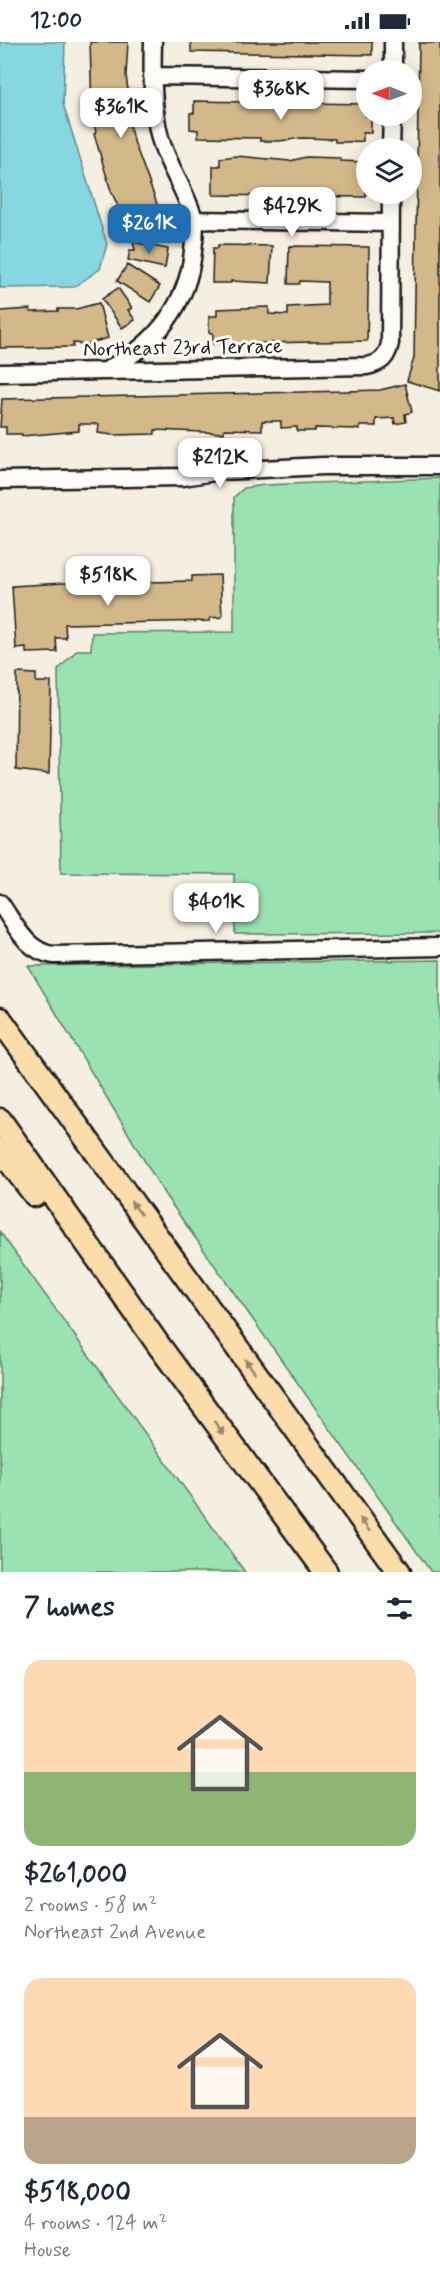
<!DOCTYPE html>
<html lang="en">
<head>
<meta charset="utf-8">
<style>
  :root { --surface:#fff; --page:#f6f6f7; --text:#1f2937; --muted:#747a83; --accent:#1f6fb2 }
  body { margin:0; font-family:Mynerve,sans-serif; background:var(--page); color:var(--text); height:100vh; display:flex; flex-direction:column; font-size:22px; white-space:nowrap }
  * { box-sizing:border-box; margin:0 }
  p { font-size:20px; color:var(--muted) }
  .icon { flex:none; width:33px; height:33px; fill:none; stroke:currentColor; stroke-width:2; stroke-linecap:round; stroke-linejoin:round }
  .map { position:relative; height:1530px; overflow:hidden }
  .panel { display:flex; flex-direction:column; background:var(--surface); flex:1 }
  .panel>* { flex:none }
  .needle { width:39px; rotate:271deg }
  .fabs { position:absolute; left:356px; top:18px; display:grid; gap:12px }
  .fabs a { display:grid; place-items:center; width:66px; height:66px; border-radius:50%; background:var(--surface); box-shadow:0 3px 15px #0003; font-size:30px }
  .price { position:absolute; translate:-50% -51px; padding:0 14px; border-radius:12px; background:#fff; color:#222; font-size:20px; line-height:39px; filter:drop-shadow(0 2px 3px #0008) }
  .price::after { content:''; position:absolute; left:50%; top:36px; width:18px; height:14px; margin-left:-9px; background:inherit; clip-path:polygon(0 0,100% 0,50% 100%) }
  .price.on { background:var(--accent); color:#fff }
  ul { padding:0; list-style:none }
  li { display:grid; align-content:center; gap:12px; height:318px; padding:0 24px }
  li span { display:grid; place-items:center; height:186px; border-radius:18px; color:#555 }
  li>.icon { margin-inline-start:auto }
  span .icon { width:108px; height:108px; fill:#fffc; stroke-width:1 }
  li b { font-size:26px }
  h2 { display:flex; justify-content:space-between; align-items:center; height:72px; padding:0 24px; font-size:26px }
  .status { display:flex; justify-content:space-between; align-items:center; height:42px; padding:0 30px; background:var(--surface); direction:ltr }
  .status svg { height:16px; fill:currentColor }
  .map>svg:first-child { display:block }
  .green { fill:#9ae2b1; stroke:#5b7f66; stroke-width:1.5 }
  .water { fill:#86d7df; stroke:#5c8c91; stroke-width:1.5 }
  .building { fill:#d3b989; stroke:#1c1c1c; stroke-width:1.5 }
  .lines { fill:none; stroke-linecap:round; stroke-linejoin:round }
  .minor-casing { stroke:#1c1c1c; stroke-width:21 }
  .highway-casing { stroke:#1c1c1c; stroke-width:27 }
  .minor { stroke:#fdfcf7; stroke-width:16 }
  .highway { stroke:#faddab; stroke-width:22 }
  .oneway { fill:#96866b }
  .labels { text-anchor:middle; stroke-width:6; stroke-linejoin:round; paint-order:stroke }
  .street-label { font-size:21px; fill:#1c1c1c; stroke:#fdfcf7 }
</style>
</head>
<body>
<div class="status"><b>12:00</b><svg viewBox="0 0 49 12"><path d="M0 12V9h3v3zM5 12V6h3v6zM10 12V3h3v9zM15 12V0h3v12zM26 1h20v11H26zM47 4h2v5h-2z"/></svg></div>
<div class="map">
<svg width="440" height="1530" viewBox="0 0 440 1530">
  <rect width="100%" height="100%" fill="#f5efe1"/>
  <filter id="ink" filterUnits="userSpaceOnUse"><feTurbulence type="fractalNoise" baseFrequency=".0167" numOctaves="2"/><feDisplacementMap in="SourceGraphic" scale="12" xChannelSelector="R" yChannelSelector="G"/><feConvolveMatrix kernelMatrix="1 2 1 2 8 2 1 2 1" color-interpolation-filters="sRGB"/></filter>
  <g filter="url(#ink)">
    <path class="green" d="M440,436V891L235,892L234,832L61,831L58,628L77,608H91L92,591L234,590V455L244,446L264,443Z
      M440,918V1530H431L165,1153L28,924Z
      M0,1190L245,1530H0Z"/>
    <path class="water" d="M0,0H65L63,62L107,202L100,227L74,245L0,246Z"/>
    <path class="building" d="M90,0H128L126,33L131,72H127L132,94L167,189L132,195L128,170L122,173L111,149L94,92L96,91L92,67Z
      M191,0H372V13L191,10Z
      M419,1H440V349L407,339L414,316Z
      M194,59L366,62V74H371V91H363V99L347,100H335V97L302,96L279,99H260V96L198,95V88L190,87V71H194Z
      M237,114L290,119L306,115L340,116V119L363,120V127H366V155L213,153V124H220V116Z
      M133,200L168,207L165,226L128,218L130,208H135Z
      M218,203L272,204L270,241L231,239V241H212L213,206H218Z
      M289,204L369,205L367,299L213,302V291H209V274H217V267L269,265V272L288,273V265L327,263V240L300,239L299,242H288Z
      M127,223L160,244L150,260L117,239Z
      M118,246L132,266L128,268L135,278L122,286L102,257Z
      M99,261L108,296L87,302L73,301V305L0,306V269L30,267L31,270L58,269V267H76Z
      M405,342L412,370L405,372L406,380L395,382L394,376L376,377V384H360V387L315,386V389H297V385L281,386V379H262V388L224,387V391L155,388V392L113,393L98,391L99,382H79V389L22,394V392H6V385H0L2,357L346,349L380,348Z
      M220,533L222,575L210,576V579L65,582L66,596H56L57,610L26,611V606L16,607L12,544L98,539V543L149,542V540L192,539V534Z
      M17,631L36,632V640H51L49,732L16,728Z"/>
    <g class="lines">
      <g class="minor-casing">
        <path id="minor" d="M393,28V0
          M152,34L366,37
          M391,106L392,74
          M194,178L390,181
          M110,326C156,302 188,262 193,209C194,199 196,186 194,177C186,149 168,124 160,96C152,65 152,32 153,0
          M0,331L367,324C381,321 387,316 390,301L391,152
          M0,438L183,435L221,429L323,424H440
          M0,861C15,882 26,910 54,913L440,905"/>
      </g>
      <g class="highway-casing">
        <path id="highway" d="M0,977L399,1530
          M0,1078L160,1305L326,1530
          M0,1107L35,1153"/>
      </g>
      <use href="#minor" class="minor"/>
      <use href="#highway" class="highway"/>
    </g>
    <defs><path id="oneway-solid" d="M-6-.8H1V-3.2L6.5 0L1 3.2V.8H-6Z" transform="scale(1.5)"/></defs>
    <g class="oneway">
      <use href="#oneway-solid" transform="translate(136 1166) rotate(-126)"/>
      <use href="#oneway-solid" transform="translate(250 1324) rotate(-126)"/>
      <use href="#oneway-solid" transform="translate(219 1386) rotate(54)"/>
      <use href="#oneway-solid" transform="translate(365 1483) rotate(-126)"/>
    </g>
  </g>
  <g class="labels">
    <g class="street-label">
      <text transform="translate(183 305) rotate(-1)" y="7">Northeast 23rd Terrace</text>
    </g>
  </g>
</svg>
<div class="fabs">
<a><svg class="needle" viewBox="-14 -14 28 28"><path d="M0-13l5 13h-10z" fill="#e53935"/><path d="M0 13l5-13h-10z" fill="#747a83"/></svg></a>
<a><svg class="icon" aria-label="layers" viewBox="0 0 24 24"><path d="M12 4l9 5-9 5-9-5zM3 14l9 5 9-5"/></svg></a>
</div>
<b class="price" style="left:281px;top:79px">$368K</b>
<b class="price" style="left:121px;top:97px">$361K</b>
<b class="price" style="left:292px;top:196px">$429K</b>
<b class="price on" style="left:149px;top:213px">$261K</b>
<b class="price" style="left:220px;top:447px">$212K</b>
<b class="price" style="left:108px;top:565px">$518K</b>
<b class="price" style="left:216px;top:892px">$401K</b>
</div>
<section class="panel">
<h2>7 homes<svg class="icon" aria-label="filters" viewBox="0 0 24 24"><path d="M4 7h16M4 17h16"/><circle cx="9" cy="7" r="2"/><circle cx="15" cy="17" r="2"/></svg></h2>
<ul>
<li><span style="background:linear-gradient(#ffd9b3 60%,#8fb573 0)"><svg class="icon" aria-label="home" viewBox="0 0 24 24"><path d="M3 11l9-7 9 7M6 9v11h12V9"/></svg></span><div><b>$261,000</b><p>2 rooms · 58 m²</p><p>Northeast 2nd Avenue</p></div></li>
<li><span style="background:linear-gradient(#ffd9b3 75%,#b9a48a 0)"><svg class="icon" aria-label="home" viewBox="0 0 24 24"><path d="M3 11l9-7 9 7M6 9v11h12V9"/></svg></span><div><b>$518,000</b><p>4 rooms · 124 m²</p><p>House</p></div></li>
</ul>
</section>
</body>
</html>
